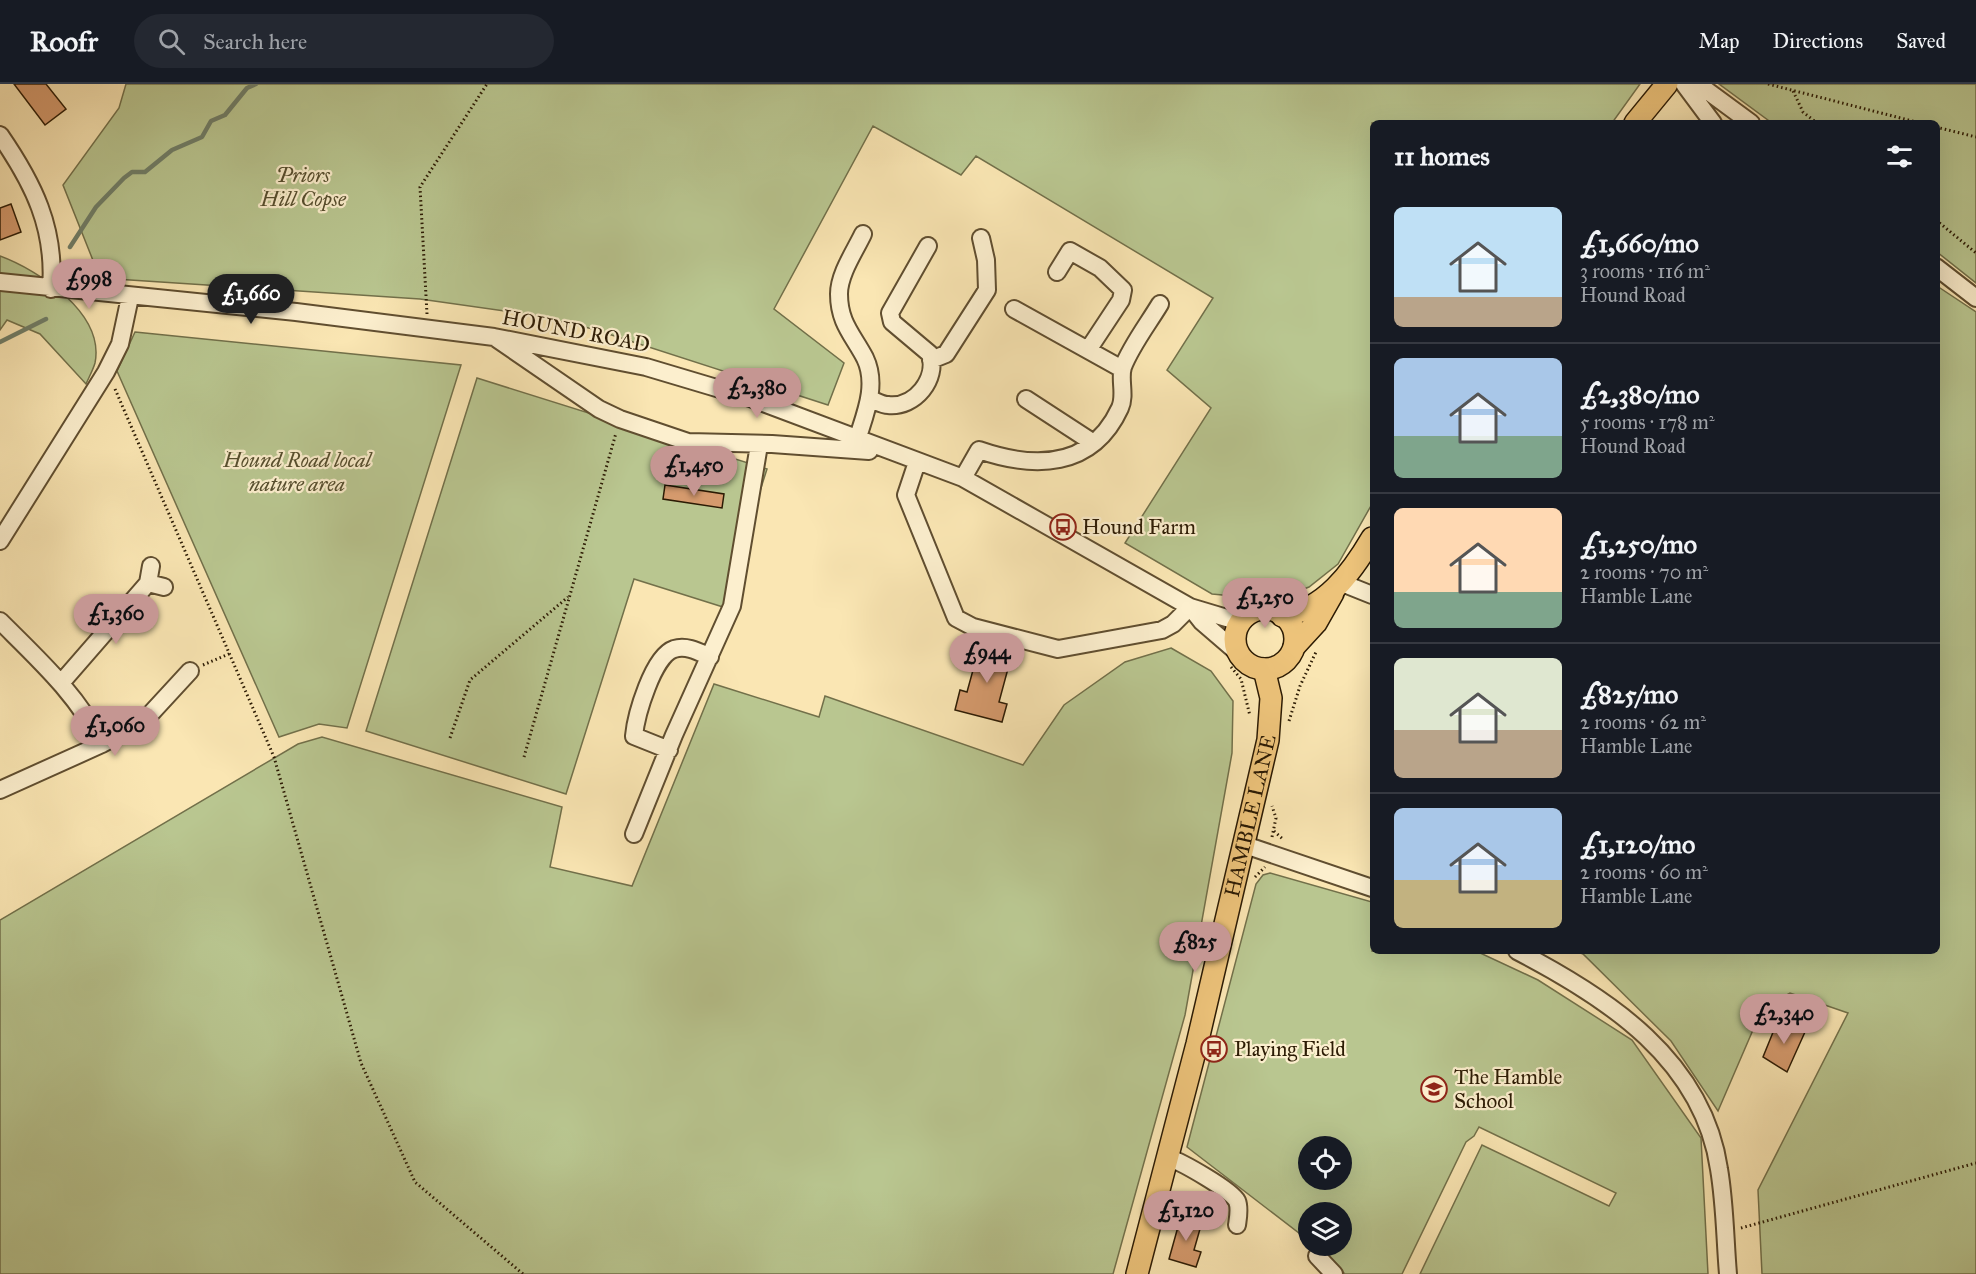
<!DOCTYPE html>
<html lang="en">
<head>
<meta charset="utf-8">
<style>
  :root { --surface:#171b24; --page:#242831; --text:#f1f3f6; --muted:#9ea1a6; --line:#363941; --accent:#c59692 }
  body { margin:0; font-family:"IM FELL Great Primer",serif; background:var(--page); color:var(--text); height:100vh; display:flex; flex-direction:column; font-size:22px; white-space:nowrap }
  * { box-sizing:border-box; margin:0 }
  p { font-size:20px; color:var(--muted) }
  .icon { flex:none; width:33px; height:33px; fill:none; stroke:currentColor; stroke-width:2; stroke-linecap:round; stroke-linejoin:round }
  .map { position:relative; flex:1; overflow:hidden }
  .details { position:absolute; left:1370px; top:36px; width:570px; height:834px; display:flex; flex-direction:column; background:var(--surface); border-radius:9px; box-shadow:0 6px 24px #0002 }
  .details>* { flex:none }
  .tools { position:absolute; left:1298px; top:1052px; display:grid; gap:12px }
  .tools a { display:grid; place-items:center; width:54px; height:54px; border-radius:50%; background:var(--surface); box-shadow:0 6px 24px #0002; font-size:30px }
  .price { position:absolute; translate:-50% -51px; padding:0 14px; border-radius:21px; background:var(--accent); color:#111; font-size:20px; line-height:39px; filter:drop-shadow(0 2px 3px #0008) }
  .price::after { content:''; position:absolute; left:50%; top:36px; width:18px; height:14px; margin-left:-9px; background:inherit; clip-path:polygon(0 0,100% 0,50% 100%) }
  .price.on { background:#222; color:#fff }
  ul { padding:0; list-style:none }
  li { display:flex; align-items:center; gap:18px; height:150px; padding:0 24px }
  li+li { border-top:2px solid var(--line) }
  li span { display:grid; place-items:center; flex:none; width:168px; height:120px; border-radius:9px; color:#555 }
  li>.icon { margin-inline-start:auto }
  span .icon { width:72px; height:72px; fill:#fffc; stroke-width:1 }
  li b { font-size:26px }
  h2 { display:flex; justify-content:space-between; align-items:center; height:72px; padding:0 24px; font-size:26px }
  header { display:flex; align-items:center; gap:36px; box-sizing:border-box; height:84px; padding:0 30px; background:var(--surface); border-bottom:2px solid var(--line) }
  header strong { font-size:28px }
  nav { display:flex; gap:33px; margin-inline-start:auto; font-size:21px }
  .search { width:420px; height:54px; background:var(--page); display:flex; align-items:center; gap:15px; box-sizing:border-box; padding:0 21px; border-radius:33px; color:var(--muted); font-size:22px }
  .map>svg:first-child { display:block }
  .green { fill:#b9c690; stroke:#72704a; stroke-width:1.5; fill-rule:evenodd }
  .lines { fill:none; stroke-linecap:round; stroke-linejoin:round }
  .stream { stroke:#707e68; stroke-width:4.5 }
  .building { fill:#d59a6d; stroke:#2c1b04; stroke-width:1.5 }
  .minor-casing { stroke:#604e30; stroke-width:20 }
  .major-casing { stroke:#2c1b04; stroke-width:24 }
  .path { stroke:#2c1b04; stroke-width:3; stroke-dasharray:1.5 3; stroke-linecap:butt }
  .minor { stroke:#fcefce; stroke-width:16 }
  .major { stroke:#edc37a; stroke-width:21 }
  .labels { text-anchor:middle; stroke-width:4.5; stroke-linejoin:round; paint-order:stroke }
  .park-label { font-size:21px; font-style:italic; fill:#564e2e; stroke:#fcefce }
  .street-label { font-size:21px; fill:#2c1b04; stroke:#fcefce }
  .poi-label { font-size:21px; fill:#2c1b04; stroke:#fcefce; text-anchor:start }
</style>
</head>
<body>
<header>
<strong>Roofr</strong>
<div class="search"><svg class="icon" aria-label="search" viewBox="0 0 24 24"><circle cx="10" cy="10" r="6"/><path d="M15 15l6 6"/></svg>Search here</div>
<nav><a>Map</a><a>Directions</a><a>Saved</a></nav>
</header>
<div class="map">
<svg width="1976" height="1190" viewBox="0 0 1976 1190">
  <rect width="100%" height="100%" fill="#fae6b3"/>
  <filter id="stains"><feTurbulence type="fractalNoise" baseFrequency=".00333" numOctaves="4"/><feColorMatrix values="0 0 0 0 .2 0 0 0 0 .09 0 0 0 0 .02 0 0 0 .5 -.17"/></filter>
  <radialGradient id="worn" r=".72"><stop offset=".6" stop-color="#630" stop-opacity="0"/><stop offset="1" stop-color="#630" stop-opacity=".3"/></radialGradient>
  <path class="green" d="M126,0H1640L1612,39H1372V420L1338,480L1309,503L1275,516L1212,510L1125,459L1211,324L1167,286L1213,214L976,72L961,91L873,42L774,225L844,279L828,321L593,245L532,231L420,215L100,194L63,101L119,24Z
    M1719,0H1976V199L1937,168L1936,39H1772Z
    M0,172C38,186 105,229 95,279C93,286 89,293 86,300L40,250L7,236L0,246Z
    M1937,202L1976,228V1190H1762L1758,1106L1848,929L1790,909L1762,925L1718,1027L1671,957L1583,870L1576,867H1936Z
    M135,248L461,281L347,644L319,640L279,653L117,287Z
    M477,294L767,385L723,523L634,495L566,710L366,647Z
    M1171,564L1211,587L1233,617L1232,669L1185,931L1113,1190H0V836L298,660L322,653L562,723L550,783L632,802L714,600L819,633L825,612L1023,681L1064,621L1125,578Z
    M1270,789L1372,818V867H1476L1538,896L1632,956L1701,1054L1708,1190H1420L1482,1061L1609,1122L1616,1109L1479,1043L1474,1052L1466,1058L1402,1190H1345L1315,1161H1341V1128H1308V1156L1187,1063L1256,800L1263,791ZM1308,1062H1341V1095H1308Z"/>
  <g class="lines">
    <path class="stream" d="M70,163L96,123L124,94L132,88H145L172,66L202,53L211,37L225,31L247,4L256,0
      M0,258L46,235"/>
  </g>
  <path class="building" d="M14,0H46L66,25L45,41Z
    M11,120L21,148L0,156V124Z
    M665,401L724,410L722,424L663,415Z
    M981,557L1013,566L999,618L1007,620L1002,638L955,626L960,606L967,608Z
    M1778,936L1805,948L1787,988L1763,973Z
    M1181,1132L1202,1138L1194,1166L1201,1168L1196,1183L1169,1175Z"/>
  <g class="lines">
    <g class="minor-casing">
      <path id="minor" d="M1684,0L1713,39
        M1698,0L1751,39
        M0,51C33,99 56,144 51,205
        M1936,183L1976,214
        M1057,188L1070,167L1100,184L1123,206L1121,216L1088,266
        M0,198L296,228L494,253L646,283L750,314L963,394L1190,523L1240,538
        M1014,225L1122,285
        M497,255L599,325L620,335L688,358L772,360L869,367
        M931,276L946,270L987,206L986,176L981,154
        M870,315C876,317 882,321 888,321C915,324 938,295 930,270L892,238L890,229L928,162
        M1026,315L1092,358
        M857,356C865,330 878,301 865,274C853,251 839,239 839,210C839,190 855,167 863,150
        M917,378L906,411L956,534L973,543L1058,565L1162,546L1173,540L1190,523
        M963,394L979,366C1034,385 1092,385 1120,324C1126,311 1119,295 1123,283C1131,262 1148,240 1160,220
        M0,457L106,288L120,260L130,213
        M148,499L151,482
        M1342,499L1372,511
        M1191,524L1202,538L1238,569
        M0,537C38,575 78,611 102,660
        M61,599L148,499L164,503
        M669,666L634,652C636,631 653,572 674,565C687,561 699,568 710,573
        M0,706L102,660L143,638L190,587
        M634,750L674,651L732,522L759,361
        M1245,761L1372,804
        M1517,867C1608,914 1703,976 1719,1085C1725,1120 1725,1155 1728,1190
        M1169,1074C1182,1078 1231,1106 1237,1117C1240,1124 1238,1134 1237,1141
        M1317,1172L1334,1190"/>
    </g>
    <g class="major-casing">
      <g id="major">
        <path d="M1635,39L1667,0"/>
        <circle cx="1265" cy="555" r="30"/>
        <path d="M1282,532C1325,526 1352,488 1372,454"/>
        <path d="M1294,563L1316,539L1333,509"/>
        <path id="s1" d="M1137,1190L1197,960L1268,656L1271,614L1264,585"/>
      </g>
    </g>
    <path class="path" d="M1768,0L1920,39
      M1793,7L1803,28L1817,39
      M1936,43L1976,53
      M1936,136L1976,169
      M427,230L420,103L487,0
      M115,305L274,673L361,979L415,1098L523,1190
      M1246,523L1269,521
      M203,581L229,570
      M1231,583L1241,595L1250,632
      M1289,637L1300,602L1316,568
      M450,654L470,596L568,513
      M524,673L616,349
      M1274,747L1284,756
      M1272,753L1276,734L1272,722
      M1255,793L1265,783
      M1741,1144L1976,1079"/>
    <use href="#minor" class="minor"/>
    <use href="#major" class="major"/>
  </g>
  <defs>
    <g id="bus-ring" transform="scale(1.35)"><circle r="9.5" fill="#fcefce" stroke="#8f2418" stroke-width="1.5"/><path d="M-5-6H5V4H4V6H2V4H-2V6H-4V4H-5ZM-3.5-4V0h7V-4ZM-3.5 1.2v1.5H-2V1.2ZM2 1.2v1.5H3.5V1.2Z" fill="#8f2418"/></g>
    <g id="school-ring" transform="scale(1.35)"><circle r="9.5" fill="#fcefce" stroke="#8f2418" stroke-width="1.5"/><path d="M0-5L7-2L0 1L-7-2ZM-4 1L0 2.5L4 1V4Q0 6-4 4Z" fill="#8f2418"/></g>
  </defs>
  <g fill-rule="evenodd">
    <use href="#bus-ring" x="1063" y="443"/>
    <use href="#bus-ring" x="1214" y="965"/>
    <use href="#school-ring" x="1434" y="1005"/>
  </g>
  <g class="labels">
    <g class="park-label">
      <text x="303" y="98">Priors<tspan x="303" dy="24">Hill Copse</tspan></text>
      <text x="297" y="383">Hound Road local<tspan x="297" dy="24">nature area</tspan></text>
    </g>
    <g class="street-label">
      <text transform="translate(576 247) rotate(11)" y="7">HOUND ROAD</text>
      <text dy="7" stroke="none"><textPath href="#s1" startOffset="472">HAMBLE LANE</textPath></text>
    </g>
    <g class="poi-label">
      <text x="1082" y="450">Hound Farm</text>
      <text x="1234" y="972">Playing Field</text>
      <text x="1454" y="1000">The Hamble<tspan x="1454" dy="24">School</tspan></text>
    </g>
  </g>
  <rect width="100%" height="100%" filter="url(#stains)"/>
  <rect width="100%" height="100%" fill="url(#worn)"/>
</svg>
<div class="tools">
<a><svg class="icon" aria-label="locate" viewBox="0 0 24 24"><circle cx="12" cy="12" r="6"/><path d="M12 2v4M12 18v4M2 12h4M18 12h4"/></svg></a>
<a><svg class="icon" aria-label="layers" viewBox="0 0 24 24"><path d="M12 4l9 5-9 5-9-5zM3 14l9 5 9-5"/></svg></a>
</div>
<b class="price" style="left:89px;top:226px">£998</b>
<b class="price on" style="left:251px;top:241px">£1,660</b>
<b class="price" style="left:757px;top:335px">£2,380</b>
<b class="price" style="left:694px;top:413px">£1,450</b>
<b class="price" style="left:1265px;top:545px">£1,250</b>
<b class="price" style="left:116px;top:561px">£1,360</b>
<b class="price" style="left:987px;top:600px">£944</b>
<b class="price" style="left:115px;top:673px">£1,060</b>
<b class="price" style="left:1195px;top:889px">£825</b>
<b class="price" style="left:1784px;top:961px">£2,340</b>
<b class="price" style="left:1186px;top:1158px">£1,120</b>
<section class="details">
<h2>11 homes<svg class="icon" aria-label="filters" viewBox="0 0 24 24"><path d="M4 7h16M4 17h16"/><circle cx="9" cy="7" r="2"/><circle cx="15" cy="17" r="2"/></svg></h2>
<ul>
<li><span style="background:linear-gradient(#bfe0f5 75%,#b9a48a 0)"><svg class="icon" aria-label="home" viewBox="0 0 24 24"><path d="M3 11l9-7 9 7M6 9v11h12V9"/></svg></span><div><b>£1,660/mo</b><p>3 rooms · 116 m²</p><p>Hound Road</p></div></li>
<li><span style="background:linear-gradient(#a9c7e8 65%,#7fa58c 0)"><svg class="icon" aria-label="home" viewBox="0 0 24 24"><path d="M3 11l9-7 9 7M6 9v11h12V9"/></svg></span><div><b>£2,380/mo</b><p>5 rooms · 178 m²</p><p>Hound Road</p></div></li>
<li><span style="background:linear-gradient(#ffd9b3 70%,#7fa58c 0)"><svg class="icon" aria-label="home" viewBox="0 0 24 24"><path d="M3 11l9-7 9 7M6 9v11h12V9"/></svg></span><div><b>£1,250/mo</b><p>2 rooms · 70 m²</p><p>Hamble Lane</p></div></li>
<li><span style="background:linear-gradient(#dfe7d0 60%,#b9a48a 0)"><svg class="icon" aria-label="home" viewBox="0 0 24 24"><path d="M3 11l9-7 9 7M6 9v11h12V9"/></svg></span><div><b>£825/mo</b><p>2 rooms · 62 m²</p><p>Hamble Lane</p></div></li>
<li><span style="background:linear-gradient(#a9c7e8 60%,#c2b280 0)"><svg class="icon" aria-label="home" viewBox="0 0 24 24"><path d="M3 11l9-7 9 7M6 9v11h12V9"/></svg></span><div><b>£1,120/mo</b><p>2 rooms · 60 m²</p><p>Hamble Lane</p></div></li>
</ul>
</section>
</div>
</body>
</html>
